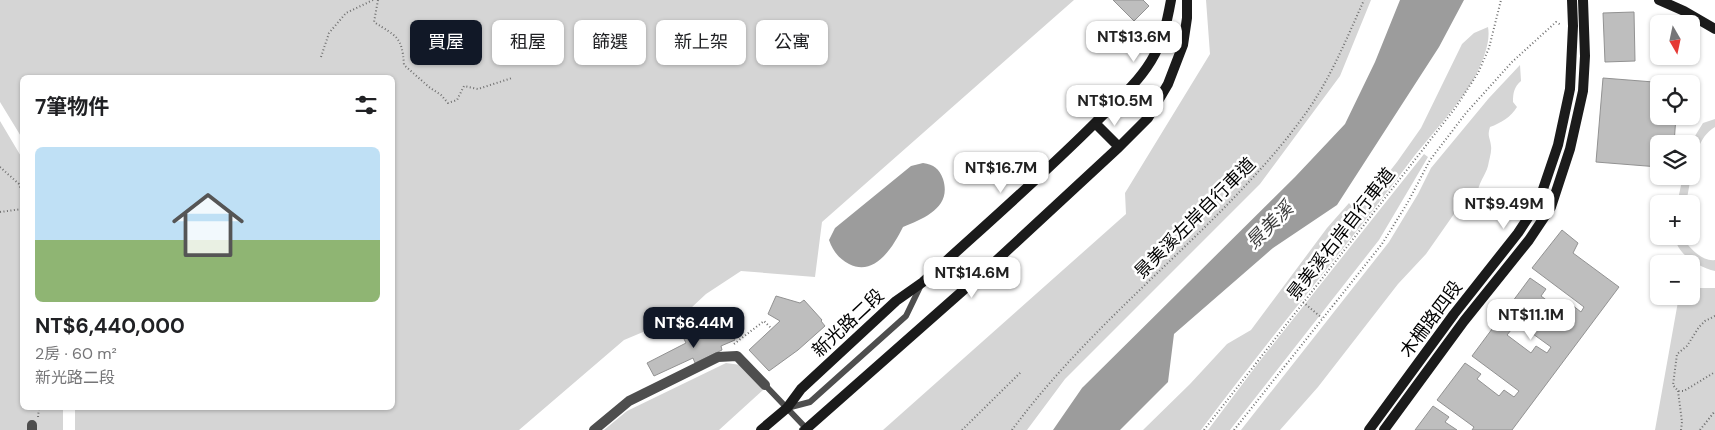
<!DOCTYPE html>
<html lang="zh-TW">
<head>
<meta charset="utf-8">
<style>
  :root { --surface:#fff; --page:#f2f2f2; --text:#202124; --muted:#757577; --accent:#111827 }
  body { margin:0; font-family:"DM Sans","Noto Sans TC",sans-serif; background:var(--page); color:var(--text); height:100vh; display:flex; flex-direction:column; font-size:19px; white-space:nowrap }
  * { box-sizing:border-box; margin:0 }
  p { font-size:16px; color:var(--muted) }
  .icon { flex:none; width:28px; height:28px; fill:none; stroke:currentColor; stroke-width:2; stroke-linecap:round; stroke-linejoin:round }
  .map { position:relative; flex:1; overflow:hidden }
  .drawer { position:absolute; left:20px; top:75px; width:375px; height:335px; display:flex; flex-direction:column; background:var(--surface); border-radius:8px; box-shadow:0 1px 4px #0004 }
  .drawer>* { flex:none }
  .guide { position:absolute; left:410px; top:20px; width:475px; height:45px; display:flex; gap:10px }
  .needle { width:32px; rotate:171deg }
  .tools { position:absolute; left:1650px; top:15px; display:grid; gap:10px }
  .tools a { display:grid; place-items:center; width:50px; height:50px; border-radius:8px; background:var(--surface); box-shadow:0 1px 4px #0004; font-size:25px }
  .price { position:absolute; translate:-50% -42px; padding:0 11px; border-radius:10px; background:#fff; color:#222; font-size:16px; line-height:32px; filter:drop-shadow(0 1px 2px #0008) }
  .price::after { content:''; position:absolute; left:50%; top:30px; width:15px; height:11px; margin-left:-8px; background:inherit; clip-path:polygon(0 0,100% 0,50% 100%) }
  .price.on { background:var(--accent); color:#fff }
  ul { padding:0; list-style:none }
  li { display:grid; align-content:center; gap:10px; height:265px; padding:0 15px }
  li span { display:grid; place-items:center; height:155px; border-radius:8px; color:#555 }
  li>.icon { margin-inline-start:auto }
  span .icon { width:90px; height:90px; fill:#fffc; stroke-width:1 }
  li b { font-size:21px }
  h2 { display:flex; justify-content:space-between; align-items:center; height:60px; padding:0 15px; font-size:21px }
  .pill { padding:0 18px; border-radius:8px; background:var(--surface); box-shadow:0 1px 4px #0004; font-size:18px; line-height:45px }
  .pill.on { background:var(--accent); color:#fff }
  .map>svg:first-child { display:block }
  .green { fill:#d5d5d5 }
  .water { fill:#9c9c9c }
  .building { fill:#bebebe; stroke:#929292 }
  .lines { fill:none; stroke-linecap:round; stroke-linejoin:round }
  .path { stroke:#707070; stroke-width:2; stroke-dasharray:1 2.5; stroke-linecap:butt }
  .lane { stroke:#4e4e4e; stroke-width:6 }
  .street { stroke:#4e4e4e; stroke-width:10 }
  .secondary { stroke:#1b1b1b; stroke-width:10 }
  .labels { text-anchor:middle; stroke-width:5; stroke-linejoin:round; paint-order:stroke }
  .street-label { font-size:18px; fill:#000; stroke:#fff }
  .water-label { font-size:19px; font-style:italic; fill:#3d3d3d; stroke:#fff }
</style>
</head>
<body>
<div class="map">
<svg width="1715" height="430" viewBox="0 0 1715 430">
  <rect width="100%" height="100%" fill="#fff"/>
  <path class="green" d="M0,0H1074L822,222L815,277L741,271L706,294L677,321L655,327L624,340L519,430H75V408H392V78H22V138L0,102Z
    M1206,0H1371L1340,76L1260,184L1065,379L1027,430H883L1126,214L1125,193L1210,54Z
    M1488,27C1491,43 1482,62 1475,77C1456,110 1428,137 1406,167C1339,256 1267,341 1201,430H1143L1190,384L1227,344L1251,330L1327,228L1349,203L1353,208L1359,210L1397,162L1421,128L1462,44L1474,33Z
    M1520,65L1521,81C1514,87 1513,93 1513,102L1517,107C1511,117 1501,123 1490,127C1487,137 1490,137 1491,146C1492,152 1489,160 1488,166C1485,177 1474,188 1479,200L1477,206L1467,203L1454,214L1426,254L1398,284L1318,387L1280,430H1241L1389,242L1418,194L1431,168L1489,98Z
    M1715,119V127C1698,137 1695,158 1691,176L1690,144L1703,123Z
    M0,121L22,158V408H63V430H0Z
    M1424,154L1428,157L1379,240L1230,430H1208L1259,362Z
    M1683,176H1691L1686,204H1677Z
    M1674,236H1682C1688,247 1702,262 1715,260V271C1698,267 1678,255 1674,236Z
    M1691,288H1715V430H1655L1679,296H1691Z
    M726,363L741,365L763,390L719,430H604L627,411Z"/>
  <path class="water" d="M1400,0H1464L1439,47L1337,205L1273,248L1174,334L1168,382L1120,430H1053L1082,388L1295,177L1345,124L1375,62Z
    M923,163C934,165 939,168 943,179C952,207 925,218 903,227C893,247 875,277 849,264C838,258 833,251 829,240L835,228L911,166Z"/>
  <path class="building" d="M1113,0H1143L1149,6L1134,21Z
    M1634,12L1635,61L1605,62L1603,13Z
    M1603,78L1679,84H1659V116H1676L1674,144H1659V167L1596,162Z
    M1562,230L1578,243L1573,253L1619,287L1512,430H1472L1474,427L1437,400L1465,363L1481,374L1477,379L1499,396L1504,390L1514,397L1519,391L1472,356L1498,321L1511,330L1507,335L1531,353L1536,346L1547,353L1551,347L1504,313L1530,278L1546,289L1541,296L1565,314L1572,305L1581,312L1584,307L1532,268Z
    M776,296L800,303L804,300L822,320L821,321L825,326L798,350L769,371L749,350L780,321L768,314Z
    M710,324L714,332L728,325L735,340L721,346L722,350L695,363L693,358L654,376L647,363L686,343L683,337Z
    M1433,406L1449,417L1445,422L1457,430H1415Z"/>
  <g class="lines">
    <path class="path" d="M378,0L374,22C397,37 402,36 404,65L429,87L441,95L448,103L457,100L464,86L478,89L512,78
      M321,57L329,33L346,13L373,0
      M0,167L19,184L22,193
      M0,212L22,209
      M1303,302L1322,318
      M1715,316L1705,321L1699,327L1687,346L1677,354L1673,385L1678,391H1684L1715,372
      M734,344L764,321L772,329
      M1678,391L1682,422L1681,430
      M38,417L39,408
      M962,430L1021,372
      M1012,430C1073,347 1154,279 1226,206C1253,178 1280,149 1303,117C1329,82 1346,40 1364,0
      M1204,430L1456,107L1478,73L1489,48L1501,0
      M1234,430L1382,244L1408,202L1430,160L1466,113L1512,62L1556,22L1561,25
      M1700,430L1715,411"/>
    <path class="lane" d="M765,385L806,428L802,430
      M787,408L810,402L906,316L921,285"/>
    <path class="street" d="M32,430V425
      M594,430L629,401L718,357L737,356L765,385"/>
    <path class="secondary" d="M1659,0L1684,11L1715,29
      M1095,123L1119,147
      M761,430L787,408L801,389L896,301L923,282C981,229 1040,178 1096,122C1115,103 1137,84 1151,61C1163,41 1167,22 1171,0
      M805,430L984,272L1119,147L1148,118L1168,84L1183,45L1187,18V0
      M1369,430L1454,314L1518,233L1539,201L1558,145L1570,89L1573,26L1572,0
      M1384,430L1464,321L1529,240L1551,207L1570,149L1583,91L1585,56L1583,0"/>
  </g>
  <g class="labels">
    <g class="street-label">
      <text transform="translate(1195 218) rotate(-45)" y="6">景美溪左岸自行車道</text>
      <text transform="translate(1341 234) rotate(-52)" y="6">景美溪右岸自行車道</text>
      <text transform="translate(1431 319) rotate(-53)" y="6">木柵路四段</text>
      <text transform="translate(848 323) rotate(-43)" y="6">新光路二段</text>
    </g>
    <g class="water-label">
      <text transform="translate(1269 225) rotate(-45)" y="7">景美溪</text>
    </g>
  </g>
</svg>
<div class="tools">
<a><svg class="needle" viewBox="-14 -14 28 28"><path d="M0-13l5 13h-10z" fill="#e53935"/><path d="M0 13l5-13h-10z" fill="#757577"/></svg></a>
<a><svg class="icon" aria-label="locate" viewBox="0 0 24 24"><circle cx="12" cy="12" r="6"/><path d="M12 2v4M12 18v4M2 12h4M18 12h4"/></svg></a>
<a><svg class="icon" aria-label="layers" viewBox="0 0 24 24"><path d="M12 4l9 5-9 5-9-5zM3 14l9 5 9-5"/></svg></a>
<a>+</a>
<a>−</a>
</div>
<b class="price" style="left:1134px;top:63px">NT$13.6M</b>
<b class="price" style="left:1115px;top:127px">NT$10.5M</b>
<b class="price" style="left:1001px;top:194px">NT$16.7M</b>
<b class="price" style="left:1504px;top:230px">NT$9.49M</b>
<b class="price" style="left:972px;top:299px">NT$14.6M</b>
<b class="price" style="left:1531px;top:341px">NT$11.1M</b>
<b class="price on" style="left:694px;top:349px">NT$6.44M</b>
<div class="guide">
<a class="pill on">買屋</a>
<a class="pill">租屋</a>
<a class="pill">篩選</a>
<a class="pill">新上架</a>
<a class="pill">公寓</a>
</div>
<section class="drawer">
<h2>7筆物件<svg class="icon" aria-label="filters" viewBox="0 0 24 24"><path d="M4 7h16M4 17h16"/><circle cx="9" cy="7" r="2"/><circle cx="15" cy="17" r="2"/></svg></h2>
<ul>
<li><span style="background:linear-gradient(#bfe0f5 60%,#8fb573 0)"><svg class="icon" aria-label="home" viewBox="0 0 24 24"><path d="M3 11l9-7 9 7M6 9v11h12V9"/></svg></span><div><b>NT$6,440,000</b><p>2房 · 60 m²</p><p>新光路二段</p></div></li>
</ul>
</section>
</div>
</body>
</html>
